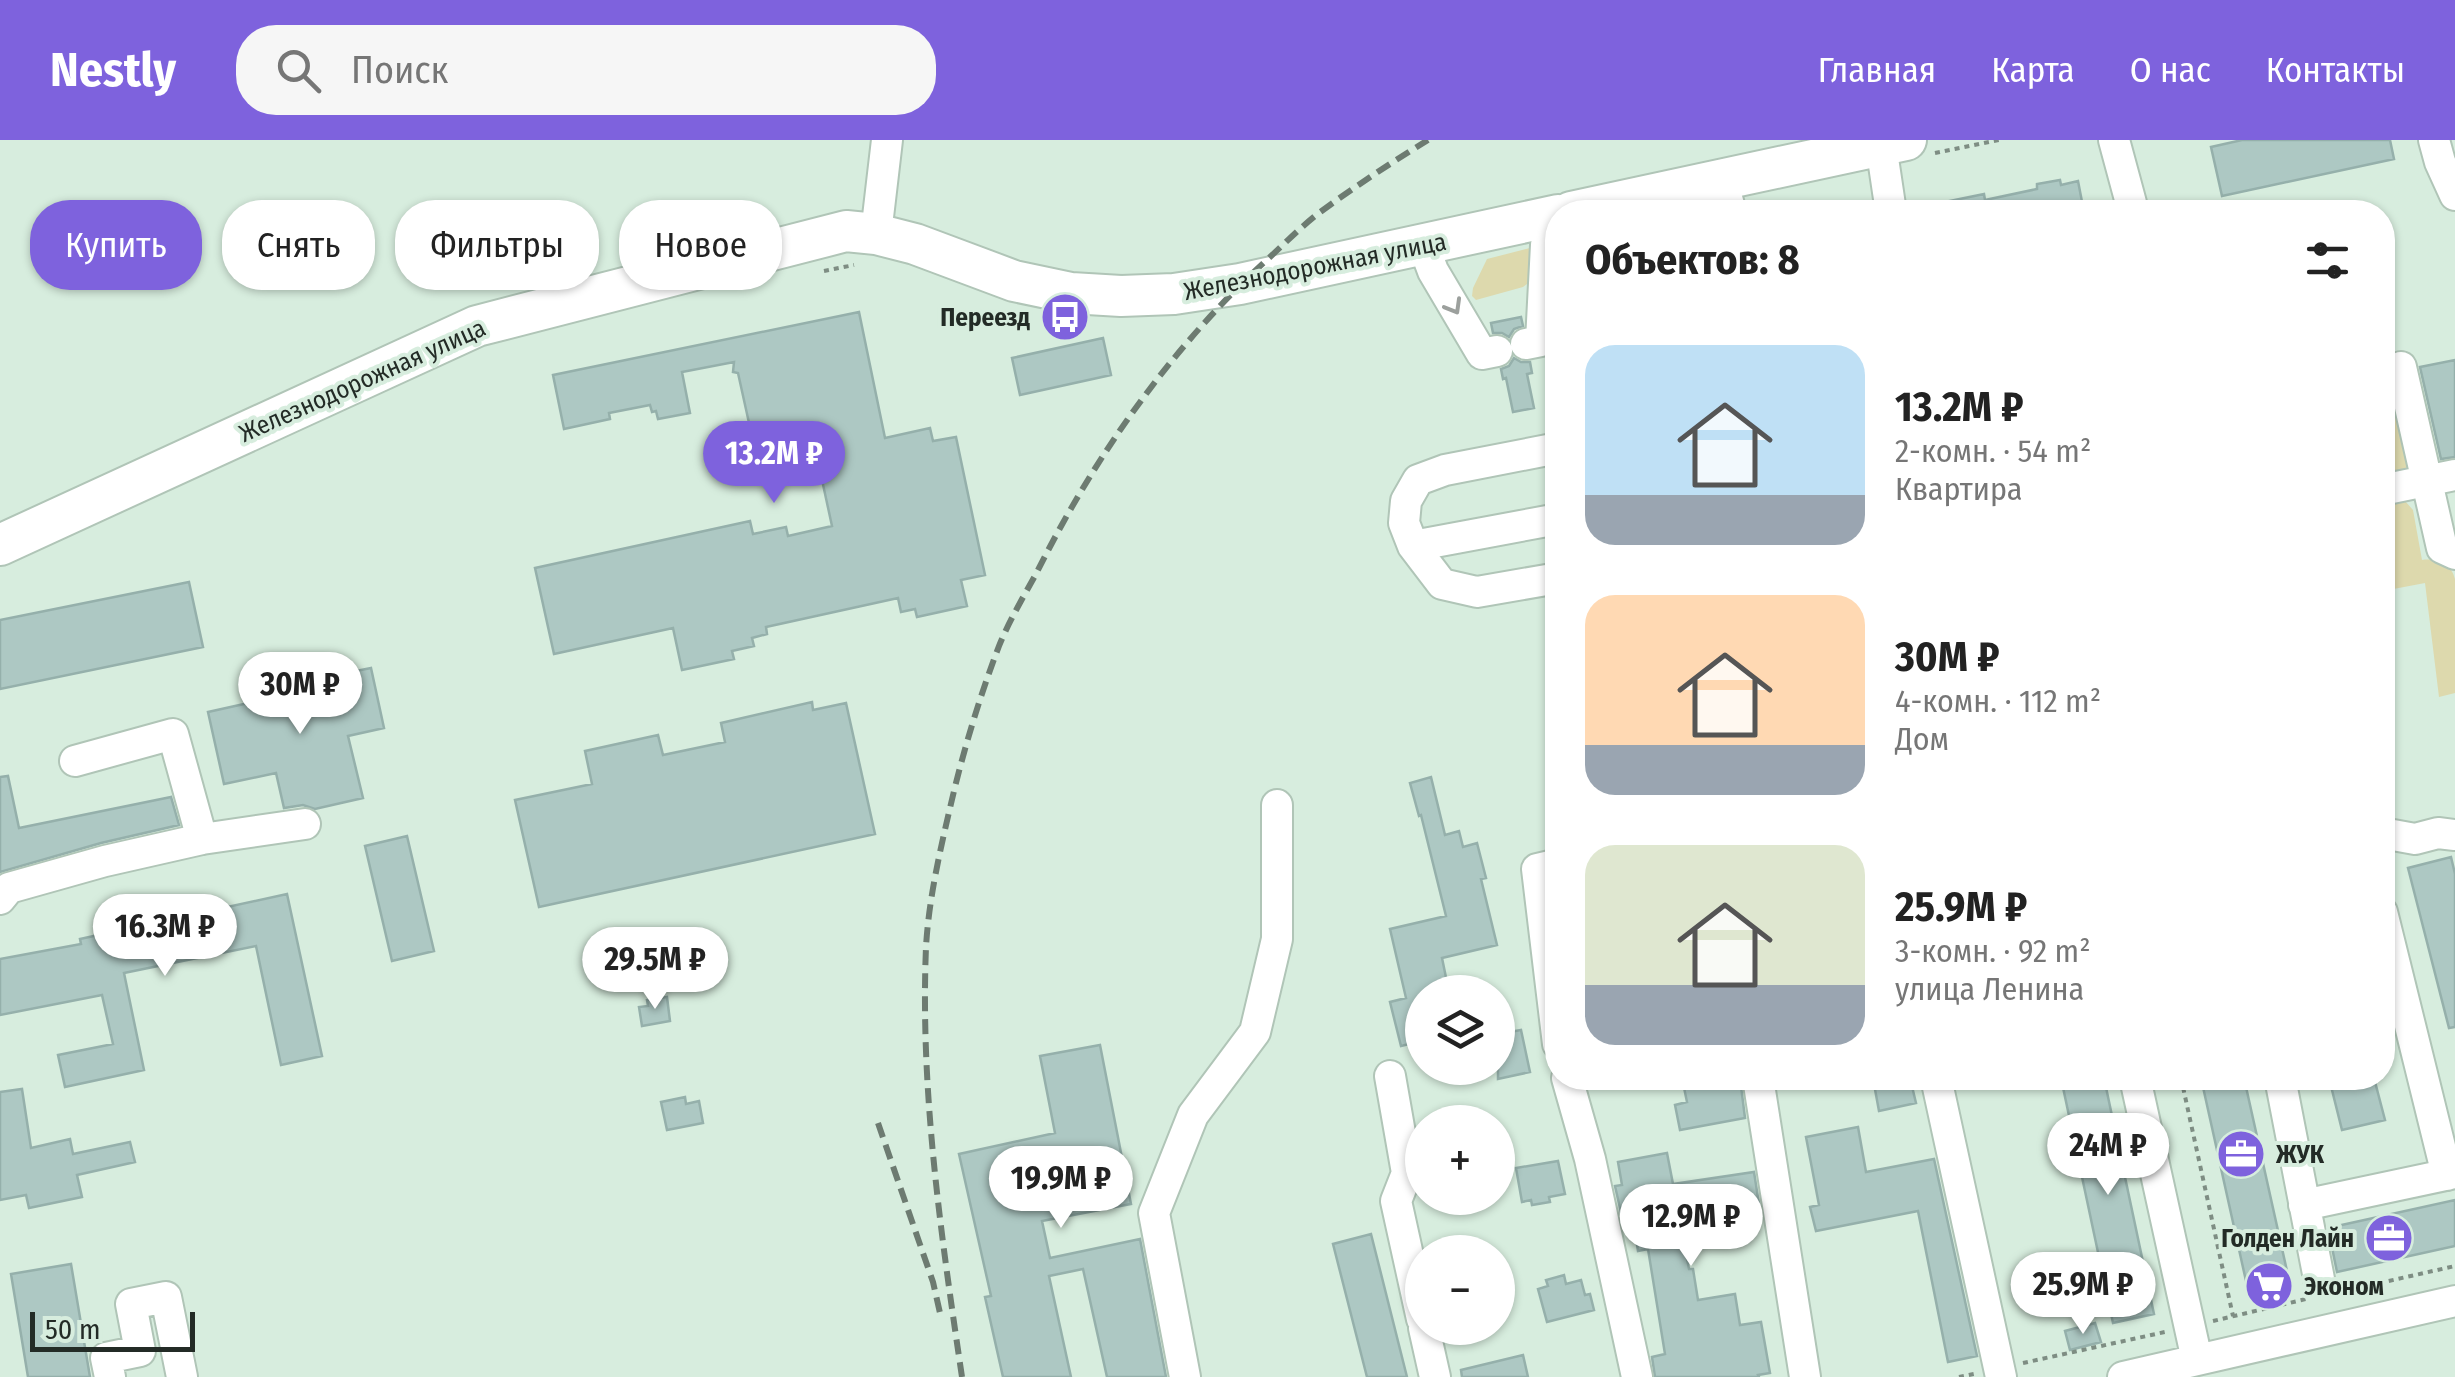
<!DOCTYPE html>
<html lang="ru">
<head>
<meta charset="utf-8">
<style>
  :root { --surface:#fff; --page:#f6f6f6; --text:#222; --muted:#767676; --accent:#7e62dd }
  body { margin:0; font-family:"Fira Sans Condensed",sans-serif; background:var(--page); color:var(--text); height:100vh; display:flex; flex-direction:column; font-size:38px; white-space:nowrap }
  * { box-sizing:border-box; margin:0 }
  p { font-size:32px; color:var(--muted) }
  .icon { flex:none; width:55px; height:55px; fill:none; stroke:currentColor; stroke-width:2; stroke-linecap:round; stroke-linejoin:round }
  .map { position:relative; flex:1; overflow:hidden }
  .drawer { position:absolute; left:1545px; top:60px; width:850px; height:890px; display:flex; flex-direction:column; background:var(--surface); border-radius:40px; box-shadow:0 2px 8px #0004 }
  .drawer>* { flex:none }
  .guide { position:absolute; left:30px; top:60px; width:950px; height:90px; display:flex; gap:20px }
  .controls { position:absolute; left:1405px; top:835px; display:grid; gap:20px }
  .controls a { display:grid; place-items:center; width:110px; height:110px; border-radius:50%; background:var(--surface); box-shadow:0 2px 8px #0004; font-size:50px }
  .scale { position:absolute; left:30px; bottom:25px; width:165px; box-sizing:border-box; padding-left:10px; border:5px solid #232b26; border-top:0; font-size:28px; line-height:35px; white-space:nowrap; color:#232b26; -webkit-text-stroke:8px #d7edde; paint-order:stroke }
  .price { position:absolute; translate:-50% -85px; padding:0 22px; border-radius:35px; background:#fff; color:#222; font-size:32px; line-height:65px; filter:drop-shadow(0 2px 5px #0008) }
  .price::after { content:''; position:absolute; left:50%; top:60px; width:30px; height:22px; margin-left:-15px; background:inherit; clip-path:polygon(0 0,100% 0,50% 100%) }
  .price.on { background:var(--accent); color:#fff }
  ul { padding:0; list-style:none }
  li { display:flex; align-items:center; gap:30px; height:250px; padding:0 40px }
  li span { display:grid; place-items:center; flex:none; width:280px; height:200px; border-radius:30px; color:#555 }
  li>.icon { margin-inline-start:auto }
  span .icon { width:120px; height:120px; fill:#fffc; stroke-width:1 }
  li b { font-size:42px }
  h2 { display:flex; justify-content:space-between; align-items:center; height:120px; padding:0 40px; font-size:42px }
  .tag { padding:0 35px; border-radius:40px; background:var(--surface); box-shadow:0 2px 8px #0004; font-size:35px; line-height:90px }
  .tag.on { background:var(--accent); color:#fff }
  header { display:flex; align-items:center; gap:60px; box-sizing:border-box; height:140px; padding:0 50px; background:var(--accent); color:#fff }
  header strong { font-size:48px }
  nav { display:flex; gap:55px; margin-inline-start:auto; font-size:35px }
  .search { width:700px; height:90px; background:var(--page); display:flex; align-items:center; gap:25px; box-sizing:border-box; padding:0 35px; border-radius:40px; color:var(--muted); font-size:38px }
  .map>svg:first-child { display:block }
  .green { fill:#ddd9ad }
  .building { fill:#adc8c3; stroke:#95b0ab; stroke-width:2.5 }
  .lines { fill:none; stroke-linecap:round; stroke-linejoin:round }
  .minor-casing { stroke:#b0c5b7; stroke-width:34 }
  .major-casing { stroke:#b0c5b7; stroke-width:44 }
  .path { stroke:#7e8d83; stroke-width:4; stroke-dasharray:5 5; stroke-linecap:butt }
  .minor { stroke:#fff; stroke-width:30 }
  .major { stroke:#fff; stroke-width:40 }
  .rail { stroke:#6d7b71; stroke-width:6; stroke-dasharray:15 8; stroke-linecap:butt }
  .oneway { stroke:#9ca09d }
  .labels { text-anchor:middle; stroke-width:8; stroke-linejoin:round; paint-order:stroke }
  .street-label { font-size:25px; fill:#232b26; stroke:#d7edde }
  .poi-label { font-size:25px; font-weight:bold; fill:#232b26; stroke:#d7edde; text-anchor:end }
</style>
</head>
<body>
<header>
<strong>Nestly</strong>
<div class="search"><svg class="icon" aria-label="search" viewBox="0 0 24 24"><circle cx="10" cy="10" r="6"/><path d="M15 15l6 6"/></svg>Поиск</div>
<nav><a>Главная</a><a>Карта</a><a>О нас</a><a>Контакты</a></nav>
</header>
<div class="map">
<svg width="2455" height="1237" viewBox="0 0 2455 1237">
  <rect width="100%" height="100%" fill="#d7edde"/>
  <path class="green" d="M1530,108L1535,115L1531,141L1523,147L1476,160L1472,156L1473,148L1487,119Z
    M2392,211L2416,323L2415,330L2383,343V213Z
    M2398,360L2405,361L2413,370L2422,420C2437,418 2451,423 2455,439V553L2439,557L2425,443L2383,451V364Z"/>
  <path class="building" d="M2242,0H2390L2394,19L2222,56L2211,7Z
    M2060,40L2061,45L2078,41L2084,72H1936L1935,64L1984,54L1985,60L2037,49V44Z
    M859,172L885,298L930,288L933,301L956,297L985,435L961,440L967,466L917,477L915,469L901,472L898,458L766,487L767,494L752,498L754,506L732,511L734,519L682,530L673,488L554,514L535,428L750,381L753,394L786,387L788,396L832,386L811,289L753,301L738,233L733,232L734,222L682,232L690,273L658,279L656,271L652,272L650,265L609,273L610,279L564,289L553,235Z
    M1521,177L1523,186L1514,189L1509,197L1502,193H1493L1491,183Z
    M1103,198L1111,235L1020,255L1012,218Z
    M1514,218L1521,222H1530L1532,233L1527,234L1534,268L1513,272L1506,238L1503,239L1501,229L1509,226Z
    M2455,220V317L2441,319L2420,227Z
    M189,442L203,507L0,549V480Z
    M371,528L384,588L348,596L363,658L315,669L303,665L284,668L276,633L224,644L208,572L253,562L251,552Z
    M812,562L813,570L846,563L875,694L539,767L515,660L592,644L585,611L658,595L663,615L725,602L721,583Z
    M8,636L19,688L171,657L179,685L101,703L0,732V637Z
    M1431,637L1445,695L1459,691L1463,707L1477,703L1486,738L1481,739L1497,805L1442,818L1449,852H1422V901L1401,906L1390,862L1406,858L1390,789L1446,776L1421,675L1419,676L1410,643Z
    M407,696L434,811L392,821L365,706Z
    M2451,717L2455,734V887L2449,888L2408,728Z
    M287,754L322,916L281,925L256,806L124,833L144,930L65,947L58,915L113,904L102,855L0,875V819L81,804L80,799Z
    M667,857L670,881L642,886L639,867L648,866L647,860Z
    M1521,890L1530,932L1498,939V894Z
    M1100,905L1131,1064L1042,1081L1050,1118L1140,1099L1166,1237H1107L1083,1129L1049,1136L1071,1237H1003L985,1157L991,1156L959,1014L1055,993L1040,916Z
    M1682,938H1740L1745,978L1680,990L1675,965L1687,962Z
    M1905,938H1910L1916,963L1879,971L1874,944Z
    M2061,938H2104L2154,1174L2113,1183Z
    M2201,938H2244L2291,1149L2250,1159Z
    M2329,938H2374L2385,980L2342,990Z
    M22,949L31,1008L70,999L73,1014L130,1002L135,1022L77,1035L82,1057L29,1068L26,1055L0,1060V952Z
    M685,957L686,964L699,961L703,983L667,990L661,962Z
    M1858,987L1866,1032L1934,1019L1977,1216L1948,1222L1918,1071L1816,1091L1810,1067L1819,1065L1806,997Z
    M1667,1013L1673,1044L1754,1032L1761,1077L1681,1089L1689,1129H1693L1698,1160L1735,1154L1740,1185L1761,1182L1770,1233L1758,1235L1759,1237H1655L1652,1217L1665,1214L1648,1109L1638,1111L1632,1075L1622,1077L1615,1046L1622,1045L1618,1022Z
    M1558,1021L1565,1054L1549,1057L1550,1062L1532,1065L1531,1060L1522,1062L1516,1028Z
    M2455,1060V1106L2337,1132L2328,1088Z
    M1371,1094L1407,1237H1367L1333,1104Z
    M71,1124L90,1237H28L11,1134Z
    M1564,1135L1566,1144L1581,1140L1585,1155L1590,1154L1594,1170L1547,1182L1538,1149L1548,1146L1546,1140Z
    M2095,1183L2101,1202L2070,1210L2065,1191Z
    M1523,1215L1528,1237H1462L1461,1230Z"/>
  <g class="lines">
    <g class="minor-casing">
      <path id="minor" d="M2114,0L2131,63L2129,72
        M2434,0L2440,22L2455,55
        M1881,5L1891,72
        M1722,40L1731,72
        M876,94L887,0
        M1423,104L1433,131L1482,214L1497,211
        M1526,204L1541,201L1546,105L1554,76
        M2401,227L2442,408L2455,414
        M1558,308L1445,330L1418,340L1406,361L1404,383L1413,406L1442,444L1477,452L1558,438
        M2382,350L2455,335
        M1413,406L1558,379
        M75,621L173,594L202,699
        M2382,693L2415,699L2438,693L2455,695
        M1558,724L1537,729L1558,904
        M0,759L9,748L105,721L202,699L305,684
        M2382,772L2447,1035
        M1390,936L1407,1033L1396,1061L1422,1179
        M1567,938L1590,1019L1637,1237
        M1758,938L1805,1237
        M1936,938L2001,1237
        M2135,938L2197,1220
        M2280,938L2319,1139
        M2304,1065L2455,1033
        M1424,1188L1435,1237
        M110,1237L106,1218L140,1211L131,1164L166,1157L182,1237
        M1185,1237L1154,1073L1193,975L1255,892L1277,799V665
        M2123,1237L2455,1161"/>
    </g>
    <g class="major-casing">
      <path id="major" d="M1571,72L1906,0
        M0,405L477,186L846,91L876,94L915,104L1014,141L1071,153L1121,156L1174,154L1240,144L1558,75"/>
    </g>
    <path class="path" d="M1935,13L1999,0
      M824,131L854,125
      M2181,938L2233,1176
      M2340,1152L2455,1126
      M2213,1181L2306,1159
      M2023,1223L2165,1192
      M1959,1237L1974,1234"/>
    <use href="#minor" class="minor"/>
    <use href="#major" class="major"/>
    <path class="rail" d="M878,983L933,1142L940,1173
      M962,1237C941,1095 920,951 926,807C929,755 942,702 954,651C966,602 981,553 999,506C1009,481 1024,456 1037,432C1096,314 1172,206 1270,117C1285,103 1299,89 1315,76C1351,49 1389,24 1428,0"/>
  </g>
  <defs><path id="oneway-chevron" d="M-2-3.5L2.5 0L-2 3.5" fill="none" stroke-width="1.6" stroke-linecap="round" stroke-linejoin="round" transform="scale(2.5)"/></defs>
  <use class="oneway" href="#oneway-chevron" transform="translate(1454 167) rotate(60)"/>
  <defs>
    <g id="bus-disc" transform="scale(2.5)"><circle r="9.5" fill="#7e62dd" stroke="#d7edde"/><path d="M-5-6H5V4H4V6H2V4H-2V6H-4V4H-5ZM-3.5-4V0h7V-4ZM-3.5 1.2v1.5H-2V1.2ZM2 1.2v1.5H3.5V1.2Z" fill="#fff"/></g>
    <g id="office-disc" transform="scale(2.5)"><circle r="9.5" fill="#7e62dd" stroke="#d7edde"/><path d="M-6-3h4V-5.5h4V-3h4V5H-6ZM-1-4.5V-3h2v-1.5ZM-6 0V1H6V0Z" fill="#fff"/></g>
    <g id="supermarket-disc" transform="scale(2.5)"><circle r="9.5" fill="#7e62dd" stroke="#d7edde"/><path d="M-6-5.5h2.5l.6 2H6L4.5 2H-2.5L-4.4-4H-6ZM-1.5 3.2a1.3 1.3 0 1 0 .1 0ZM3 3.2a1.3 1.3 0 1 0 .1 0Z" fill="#fff"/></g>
  </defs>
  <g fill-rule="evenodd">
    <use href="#bus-disc" x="1065" y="177"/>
    <use href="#office-disc" x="2241" y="1014"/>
    <use href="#office-disc" x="2389" y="1098"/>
    <use href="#supermarket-disc" x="2269" y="1146"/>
  </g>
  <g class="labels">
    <g class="street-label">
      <text transform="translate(1315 126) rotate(-11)" y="9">Железнодорожная улица</text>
      <text transform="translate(362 240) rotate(-24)" y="9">Железнодорожная улица</text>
    </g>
    <g class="poi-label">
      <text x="1030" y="186">Переезд</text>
      <text x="2276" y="1023" text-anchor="start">ЖУК</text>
      <text x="2354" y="1107">Голден Лайн</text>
      <text x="2304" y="1155" text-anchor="start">Эконом</text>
    </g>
  </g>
</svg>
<div class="controls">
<a><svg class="icon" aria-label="layers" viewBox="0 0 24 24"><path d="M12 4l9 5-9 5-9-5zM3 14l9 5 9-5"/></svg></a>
<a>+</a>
<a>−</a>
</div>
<div class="scale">50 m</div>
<b class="price on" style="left:774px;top:366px">13.2M ₽</b>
<b class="price" style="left:300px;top:597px">30M ₽</b>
<b class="price" style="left:165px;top:839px">16.3M ₽</b>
<b class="price" style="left:655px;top:872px">29.5M ₽</b>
<b class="price" style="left:2108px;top:1058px">24M ₽</b>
<b class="price" style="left:1061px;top:1091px">19.9M ₽</b>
<b class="price" style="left:1691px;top:1129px">12.9M ₽</b>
<b class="price" style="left:2083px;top:1197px">25.9M ₽</b>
<div class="guide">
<a class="tag on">Купить</a>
<a class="tag">Снять</a>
<a class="tag">Фильтры</a>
<a class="tag">Новое</a>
</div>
<section class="drawer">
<h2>Объектов: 8<svg class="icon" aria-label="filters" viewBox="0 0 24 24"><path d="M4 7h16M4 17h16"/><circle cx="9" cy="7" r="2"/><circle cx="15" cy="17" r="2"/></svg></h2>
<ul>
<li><span style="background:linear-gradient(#bfe0f5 75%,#9aa5b1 0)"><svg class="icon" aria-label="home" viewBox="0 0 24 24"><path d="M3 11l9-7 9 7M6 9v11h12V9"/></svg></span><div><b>13.2M ₽</b><p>2-комн. · 54 m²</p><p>Квартира</p></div></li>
<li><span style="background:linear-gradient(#ffd9b3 75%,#9aa5b1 0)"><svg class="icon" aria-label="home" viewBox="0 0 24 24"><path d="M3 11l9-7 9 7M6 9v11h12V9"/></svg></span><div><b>30M ₽</b><p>4-комн. · 112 m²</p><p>Дом</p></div></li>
<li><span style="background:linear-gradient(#dfe7d0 70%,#9aa5b1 0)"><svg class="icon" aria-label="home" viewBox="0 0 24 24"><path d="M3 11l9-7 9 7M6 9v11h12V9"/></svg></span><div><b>25.9M ₽</b><p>3-комн. · 92 m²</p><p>улица Ленина</p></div></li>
</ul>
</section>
</div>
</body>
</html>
